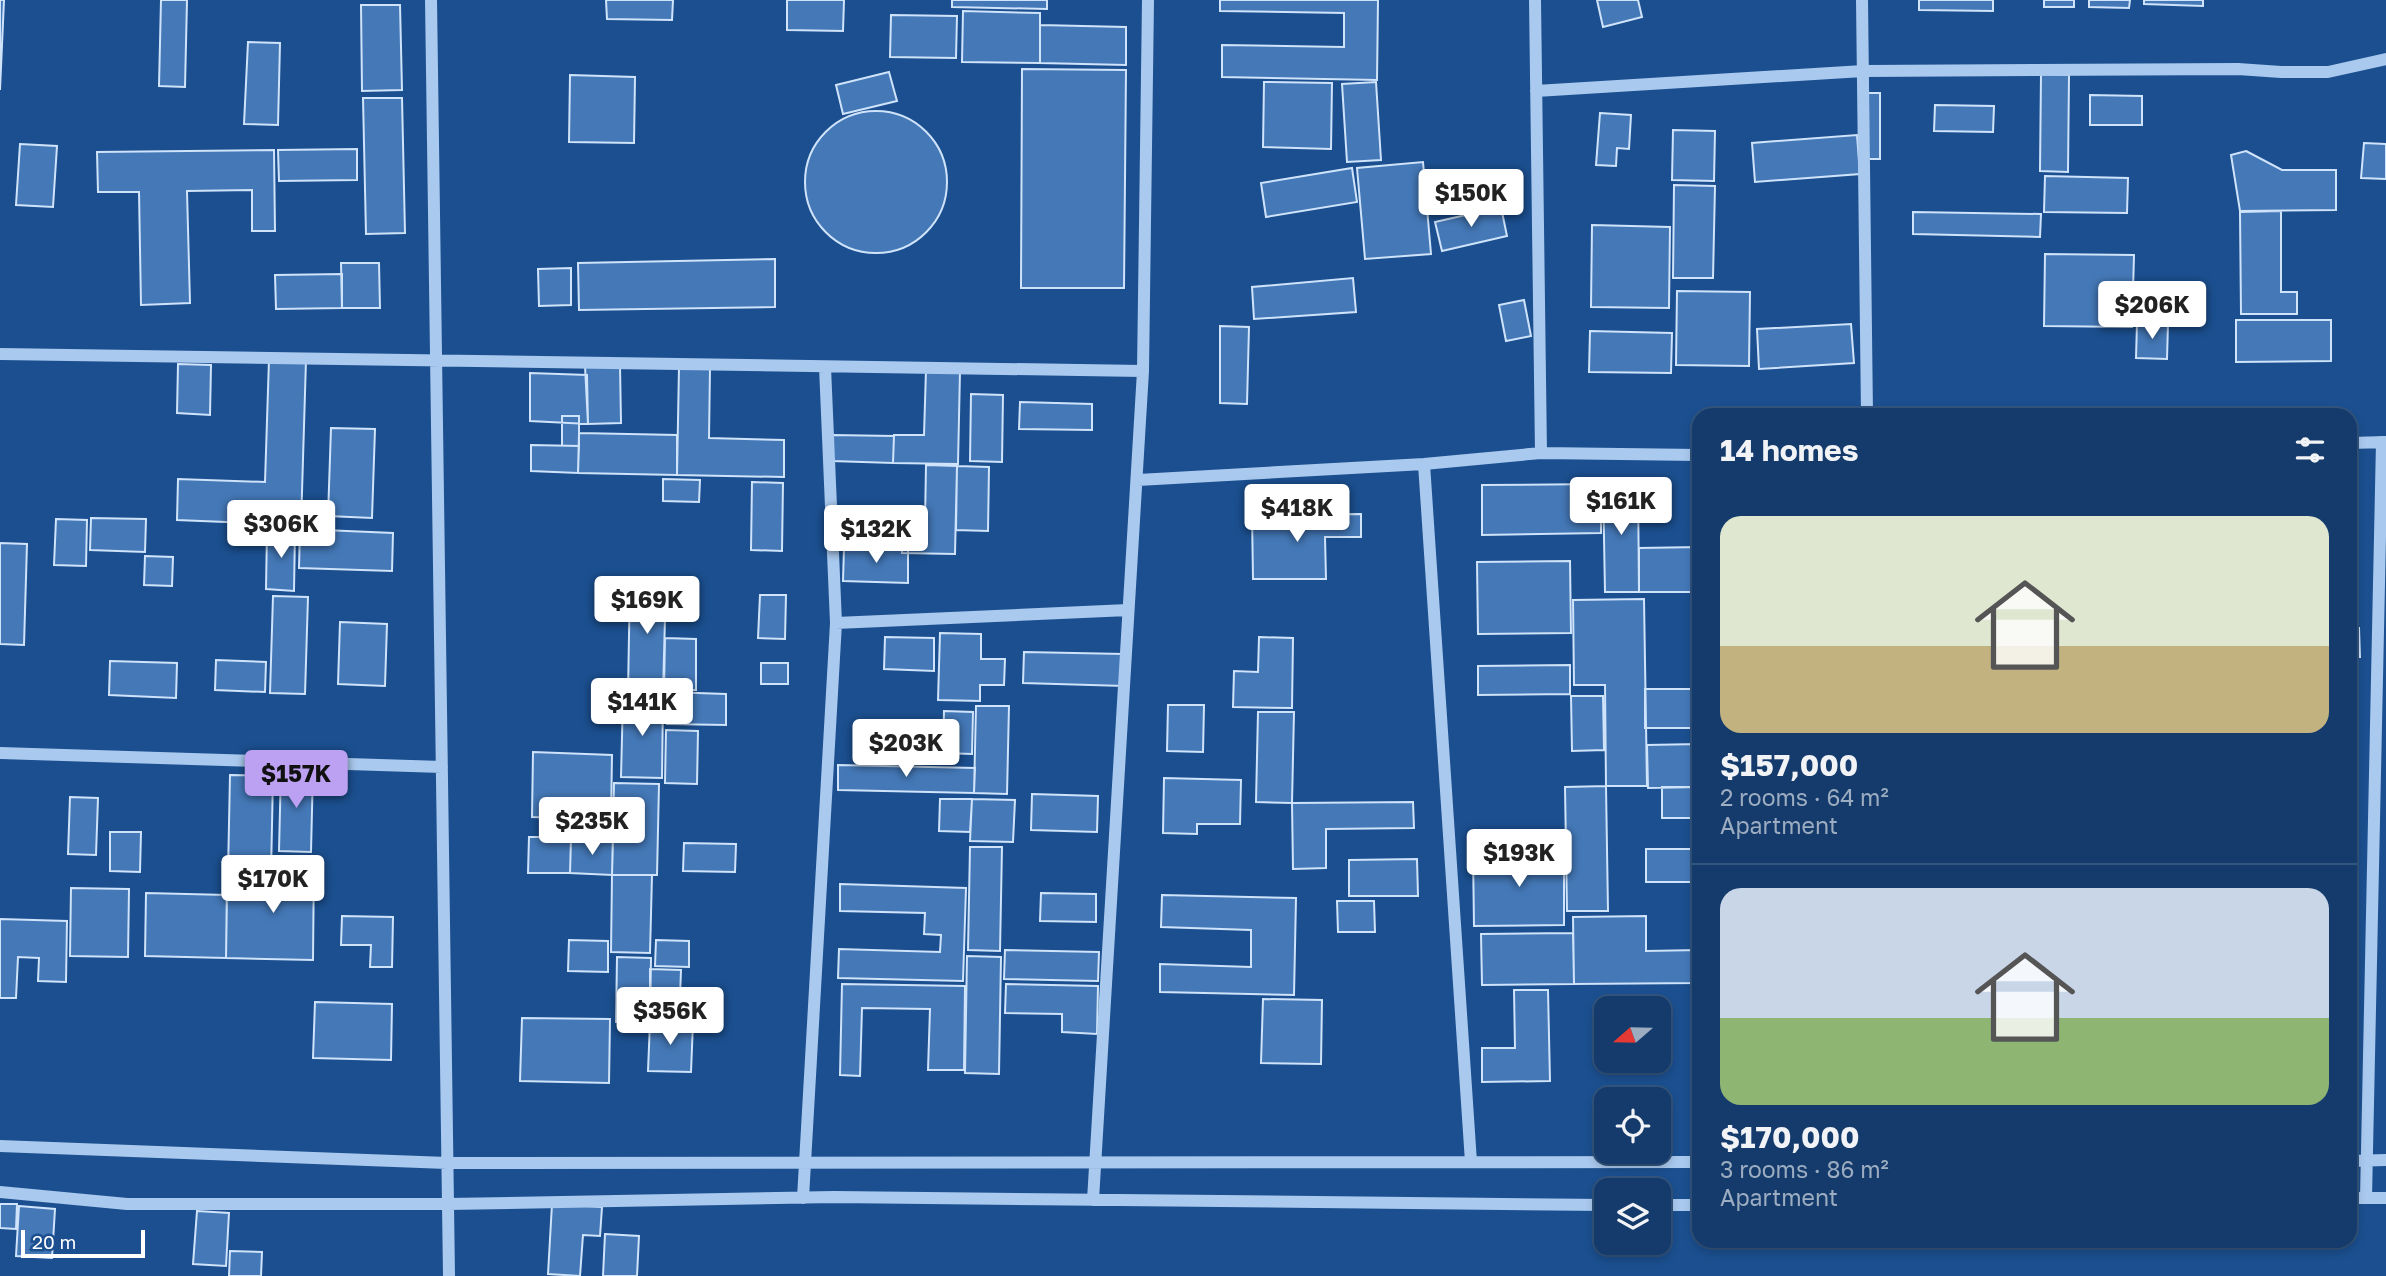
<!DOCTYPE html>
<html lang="en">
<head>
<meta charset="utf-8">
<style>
  :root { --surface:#143b6b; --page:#214673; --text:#f1f3f6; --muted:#9dadc1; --line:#33557e; --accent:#bca0f2 }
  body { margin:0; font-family:"Golos Text",sans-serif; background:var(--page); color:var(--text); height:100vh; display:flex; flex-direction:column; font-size:26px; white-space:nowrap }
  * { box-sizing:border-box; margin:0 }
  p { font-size:23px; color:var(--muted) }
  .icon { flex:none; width:38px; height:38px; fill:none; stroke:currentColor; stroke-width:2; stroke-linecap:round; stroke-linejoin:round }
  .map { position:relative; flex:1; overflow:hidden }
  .side { position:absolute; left:1692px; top:408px; width:665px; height:840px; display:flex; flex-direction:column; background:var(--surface); border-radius:21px; box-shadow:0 4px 10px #0003,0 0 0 2px var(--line) }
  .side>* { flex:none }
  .needle { width:46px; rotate:250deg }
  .fabs { position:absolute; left:1594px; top:996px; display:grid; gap:14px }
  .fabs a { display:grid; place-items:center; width:77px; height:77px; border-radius:14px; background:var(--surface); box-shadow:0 4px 10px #0003,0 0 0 2px var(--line); font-size:35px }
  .scale { position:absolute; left:21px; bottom:18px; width:124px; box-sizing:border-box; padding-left:7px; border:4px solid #fff; border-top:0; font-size:19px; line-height:24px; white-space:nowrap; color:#fff; -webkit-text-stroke:5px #1b4f8f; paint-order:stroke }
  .price { position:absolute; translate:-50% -60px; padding:0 16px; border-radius:7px; background:#fff; color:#222; font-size:23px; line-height:46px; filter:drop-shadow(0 2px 4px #0008) }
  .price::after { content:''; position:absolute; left:50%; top:42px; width:21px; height:16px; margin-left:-10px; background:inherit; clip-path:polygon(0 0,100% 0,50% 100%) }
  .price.current { background:var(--accent); color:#111 }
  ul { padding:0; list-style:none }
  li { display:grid; align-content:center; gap:14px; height:371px; padding:0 28px }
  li+li { border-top:2px solid var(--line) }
  li span { display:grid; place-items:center; height:217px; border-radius:21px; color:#555 }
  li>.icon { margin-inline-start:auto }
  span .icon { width:126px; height:126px; fill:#fffc; stroke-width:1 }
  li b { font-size:30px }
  h2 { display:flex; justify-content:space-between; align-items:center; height:84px; padding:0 28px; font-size:30px }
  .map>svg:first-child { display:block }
  .building { fill:#4478b7; stroke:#cfe3fa; stroke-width:2 }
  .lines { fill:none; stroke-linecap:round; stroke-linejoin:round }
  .minor { stroke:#a9c9ee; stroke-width:12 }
</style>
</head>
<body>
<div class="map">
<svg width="2386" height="1276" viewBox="0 0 2386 1276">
  <rect width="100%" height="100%" fill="#1b4f8f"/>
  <path class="building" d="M0,0H4L0,90Z
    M161,0H187L185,87L159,86Z
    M606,0H673L672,20L607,19Z
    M787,0H844L843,31L787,30Z
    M952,0H1047V9L952,7Z
    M1220,0H1378L1377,80L1222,77V45L1344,47V13L1220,11Z
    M1597,0H1638L1642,17L1603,27Z
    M1919,0H1993V11L1919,10Z
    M2044,0H2074V7H2044Z
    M2089,0H2130L2129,8L2089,7Z
    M2144,0H2203V6L2144,4Z
    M361,5H400L402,90L362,91Z
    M963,11L1040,13V63L962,62Z
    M891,15L957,16L956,58L890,57Z
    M1040,25L1126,27V65L1040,63Z
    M248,42L280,43L278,125L244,124Z
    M1022,69L1126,70L1124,288H1021Z
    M889,72L897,101L843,114L836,85Z
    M2041,74L2069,75L2068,172L2040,171Z
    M570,75L635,77L634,143L569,142Z
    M1264,82L1332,83L1331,149L1263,147Z
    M1376,82L1381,160L1347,162L1342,84Z
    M1861,93H1880V159H1860Z
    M2090,95L2142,96V125H2090Z
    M363,98H402L405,233L366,234Z
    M1935,105L1994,106L1993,132L1934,131Z
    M805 182a71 71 0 1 1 142 0a71 71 0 1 1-142 0Z
    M1600,113L1631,115L1629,149L1617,148L1616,166L1596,165Z
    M1673,130L1715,131L1714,181L1672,180Z
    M1857,135L1860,174L1755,182L1752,143Z
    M2364,143L2386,144V179L2361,178Z
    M20,144L57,146L53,207L16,205Z
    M357,149V180L279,181L278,150Z
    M274,150L275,231H252V190L187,191L190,303L141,305L139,192H98L97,152Z
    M2246,151L2282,170H2336V210L2240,211L2231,155Z
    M1423,162L1431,254L1365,259L1357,168Z
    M1352,168L1357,202L1266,217L1261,183Z
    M2045,176L2128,178L2127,213L2044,212Z
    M1674,185L1715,186L1713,278H1673Z
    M1501,207L1507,236L1442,251L1435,222Z
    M2281,211V292H2297V314H2241L2240,212Z
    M1913,212L2041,214L2040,237L1913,234Z
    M1592,225L1670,227L1669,308L1591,307Z
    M2045,254L2134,255L2132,327L2044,326Z
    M775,259V307L579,310L578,263Z
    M341,263H379L380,308H342Z
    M571,268V305L539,306L538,269Z
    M342,274V308L276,309L275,275Z
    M1353,278L1356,312L1254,319L1252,287Z
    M1677,291L1750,292L1749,366L1676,365Z
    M1524,300L1531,336L1506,341L1499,305Z
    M2236,320H2331V361L2236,362Z
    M2137,323L2168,324L2167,359L2136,358Z
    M1851,324L1854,363L1759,369L1757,329Z
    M1220,326L1249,327L1247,404L1220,403Z
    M1590,331L1672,333L1671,373L1589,372Z
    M269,359L306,360L301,525L177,520L178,479L265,482Z
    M178,364L211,365L210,415L177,413Z
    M585,366H620L621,423L588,424Z
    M679,367L710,368L709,438L784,440V477L677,475Z
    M926,370L960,371L958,464L893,463L894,435H924Z
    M530,373L587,375L588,424L530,421Z
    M971,394L1003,395L1002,462L970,461Z
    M1020,402L1092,404V430L1019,429Z
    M562,416H579V446H562Z
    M331,428L375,429L372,518L328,516Z
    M579,433L677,435V475L578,473Z
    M832,435L894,436L893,463L832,461Z
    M531,445L579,446L578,473L531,471Z
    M926,465L957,466L955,554L902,553L903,521L925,522Z
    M957,466L989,467L988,531L956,530Z
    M663,479L700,480L699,502L663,501Z
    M752,482L783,483L782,551L751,550Z
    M1603,483H1638L1639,592H1605Z
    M1601,484V533L1482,535V485Z
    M1361,514V537H1325L1326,579H1253L1252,515Z
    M91,518L146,519L145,552L90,550Z
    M56,519L87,520L86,566L54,565Z
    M300,529L393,533L392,571L299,568Z
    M267,530L295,531L294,591L266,589Z
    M2357,539L2358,578H2350V540Z
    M0,543L27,544L24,645L0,644Z
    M844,547L908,548V583L843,581Z
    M1699,547V592H1639V548Z
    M145,556L173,557L172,586L144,585Z
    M1570,561L1571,633L1478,634L1477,562Z
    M630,580H666L663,693L628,692Z
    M760,595H786L785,639L758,638Z
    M273,596L308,597L305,694L270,693Z
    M1644,599L1647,786H1606L1605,685H1574L1573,600Z
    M340,622L387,624L385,686L338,684Z
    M2350,628H2359L2360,657H2350Z
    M940,633L981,634V659H1005L1004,685H980V701L938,700Z
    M885,637L934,638V671L884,669Z
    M1259,637L1293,638L1292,708L1233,707L1234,671L1258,672Z
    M665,638L696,639V690H664Z
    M1024,652L1124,654V686L1023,683Z
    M216,660L266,662L265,692L215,690Z
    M110,661L177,663L176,698L109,695Z
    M761,663H788V684H761Z
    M1570,665V694L1478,695V666Z
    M1645,689H1699V728H1645Z
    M668,692L726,694V725L667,724Z
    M1571,696H1603L1604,750L1572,751Z
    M623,697L663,698L662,778L621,777Z
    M1168,705H1204L1203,752L1167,751Z
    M976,706H1009L1007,794L974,793Z
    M944,711L973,712L972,754L943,753Z
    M1258,712H1294L1292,803L1256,802Z
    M666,730L698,731L697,784L665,783Z
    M1699,744V787L1648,788L1647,745Z
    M533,752L612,755L611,819L532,817Z
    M838,765L975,768L974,793L838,790Z
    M281,768L313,769L311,852L279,851Z
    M230,775L273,776L271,874L228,873Z
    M1164,778L1241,780L1240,824H1197V834L1163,833Z
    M614,783L659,784L657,875H612Z
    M1606,786L1608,911H1567L1565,787Z
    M1662,787H1699V818H1662Z
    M1032,794L1098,796L1097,832L1031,830Z
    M70,797L98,798L96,855L68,854Z
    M940,799H972L970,832L939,831Z
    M972,799L1015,800L1013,842L970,841Z
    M1413,802L1414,828L1326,829V868L1293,869L1292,803Z
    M110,832H141L140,872L110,871Z
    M529,837H571L570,873H528Z
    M571,840L613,841L612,875L570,873Z
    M684,843L736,844L735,872L683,871Z
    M970,847H1002L1000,951L968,950Z
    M1646,849H1699V882H1646Z
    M1473,853H1564V925L1474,926Z
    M280,857L314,858L313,960L226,958L227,882L279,884Z
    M1417,859L1418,896H1349V860Z
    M612,875H652L650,953L611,952Z
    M840,884L966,888L963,981L838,978L839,949L940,952L941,935L924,934L925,913L840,911Z
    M71,888L129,889L128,957L70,956Z
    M146,893L227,895L226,958L145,956Z
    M1041,893L1096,894V922L1040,921Z
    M1162,895L1296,898L1294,995L1160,992V964L1251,967V930L1161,927Z
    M1337,901H1374L1375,932H1338Z
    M342,916L393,917L392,967H370L371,945H341Z
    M1646,916V951L1699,950V983L1574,984L1573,917Z
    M0,919L67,921L66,982L38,981L39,958L18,957L16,998H0Z
    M1573,933L1574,984L1482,985L1481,934Z
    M569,940L608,941V972L568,971Z
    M656,940L689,941V967L655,966Z
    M1005,950L1099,952L1098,981L1004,979Z
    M967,956L1001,957L999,1074L965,1073Z
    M617,957L651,958L650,1022H616Z
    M650,969L681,970L679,1023L650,1022Z
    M842,984L965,986L964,1070H928L930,1009L862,1008L860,1076L840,1075Z
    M1006,984L1098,986L1097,1034L1062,1032V1014L1005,1013Z
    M1514,990H1548L1550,1081L1482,1082V1048H1515Z
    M1263,999L1322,1000L1321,1064L1261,1063Z
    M315,1002L392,1004L391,1060L313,1058Z
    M522,1018L610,1019L609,1083L520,1081Z
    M650,1022L693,1023L691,1072L648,1071Z
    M0,1204H17L16,1229L0,1228Z
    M552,1204L602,1207L600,1236L583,1235L580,1276L548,1274Z
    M19,1206L55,1209L52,1258L16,1256Z
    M197,1211L229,1213L226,1266L193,1264Z
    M605,1234L639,1236L637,1276H603Z
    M230,1251L262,1252L261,1276H229Z"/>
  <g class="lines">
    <path class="minor" d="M431,0L449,1276
      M1535,0L1541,453
      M1862,0L1867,415
      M1536,91L1863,71L2238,69L2281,72H2328L2386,59
      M0,354L1143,371
      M2350,443L2386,442
      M1424,464L1471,1162
      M1138,480L1424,464L1541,453L1699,455
      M836,623L1128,610
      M0,753L442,767
      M0,1146L447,1163L1699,1162
      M2350,1161L2386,1160
      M0,1192L127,1204H448L834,1197L1606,1205
      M803,1198L836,623L825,367
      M2350,1198H2386
      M2366,1198L2382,442
      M1093,1200L1143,371L1148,0
      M1659,1205H1699"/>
  </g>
</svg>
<div class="fabs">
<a><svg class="needle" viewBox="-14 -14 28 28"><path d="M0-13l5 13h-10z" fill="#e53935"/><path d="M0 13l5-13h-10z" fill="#9dadc1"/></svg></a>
<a><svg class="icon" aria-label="locate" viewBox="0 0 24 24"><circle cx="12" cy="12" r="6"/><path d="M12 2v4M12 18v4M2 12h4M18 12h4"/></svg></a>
<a><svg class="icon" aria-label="layers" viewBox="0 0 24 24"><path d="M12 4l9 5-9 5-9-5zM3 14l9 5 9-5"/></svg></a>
</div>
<div class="scale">20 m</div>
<b class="price" style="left:1471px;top:229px">$150K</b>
<b class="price" style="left:2152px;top:341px">$206K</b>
<b class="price" style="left:1621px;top:537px">$161K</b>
<b class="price" style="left:1297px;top:544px">$418K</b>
<b class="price" style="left:281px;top:560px">$306K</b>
<b class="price" style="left:876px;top:565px">$132K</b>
<b class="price" style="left:647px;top:636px">$169K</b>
<b class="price" style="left:642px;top:738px">$141K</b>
<b class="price" style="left:906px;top:779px">$203K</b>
<b class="price current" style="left:296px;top:810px">$157K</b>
<b class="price" style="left:592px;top:857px">$235K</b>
<b class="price" style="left:1519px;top:889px">$193K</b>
<b class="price" style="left:273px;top:915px">$170K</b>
<b class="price" style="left:670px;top:1047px">$356K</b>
<section class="side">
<h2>14 homes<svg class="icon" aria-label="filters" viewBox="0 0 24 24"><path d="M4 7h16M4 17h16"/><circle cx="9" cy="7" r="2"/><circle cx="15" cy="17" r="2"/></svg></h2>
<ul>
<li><span style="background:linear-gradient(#dfe7d0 60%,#c2b280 0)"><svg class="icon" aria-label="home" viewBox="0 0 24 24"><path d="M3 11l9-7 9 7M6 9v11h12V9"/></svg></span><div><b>$157,000</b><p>2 rooms · 64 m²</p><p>Apartment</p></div></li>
<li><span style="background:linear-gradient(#c9d6e8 60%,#8fb573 0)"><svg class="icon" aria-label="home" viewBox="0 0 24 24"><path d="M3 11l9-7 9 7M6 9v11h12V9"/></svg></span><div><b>$170,000</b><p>3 rooms · 86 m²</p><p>Apartment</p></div></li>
</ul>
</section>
</div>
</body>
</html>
